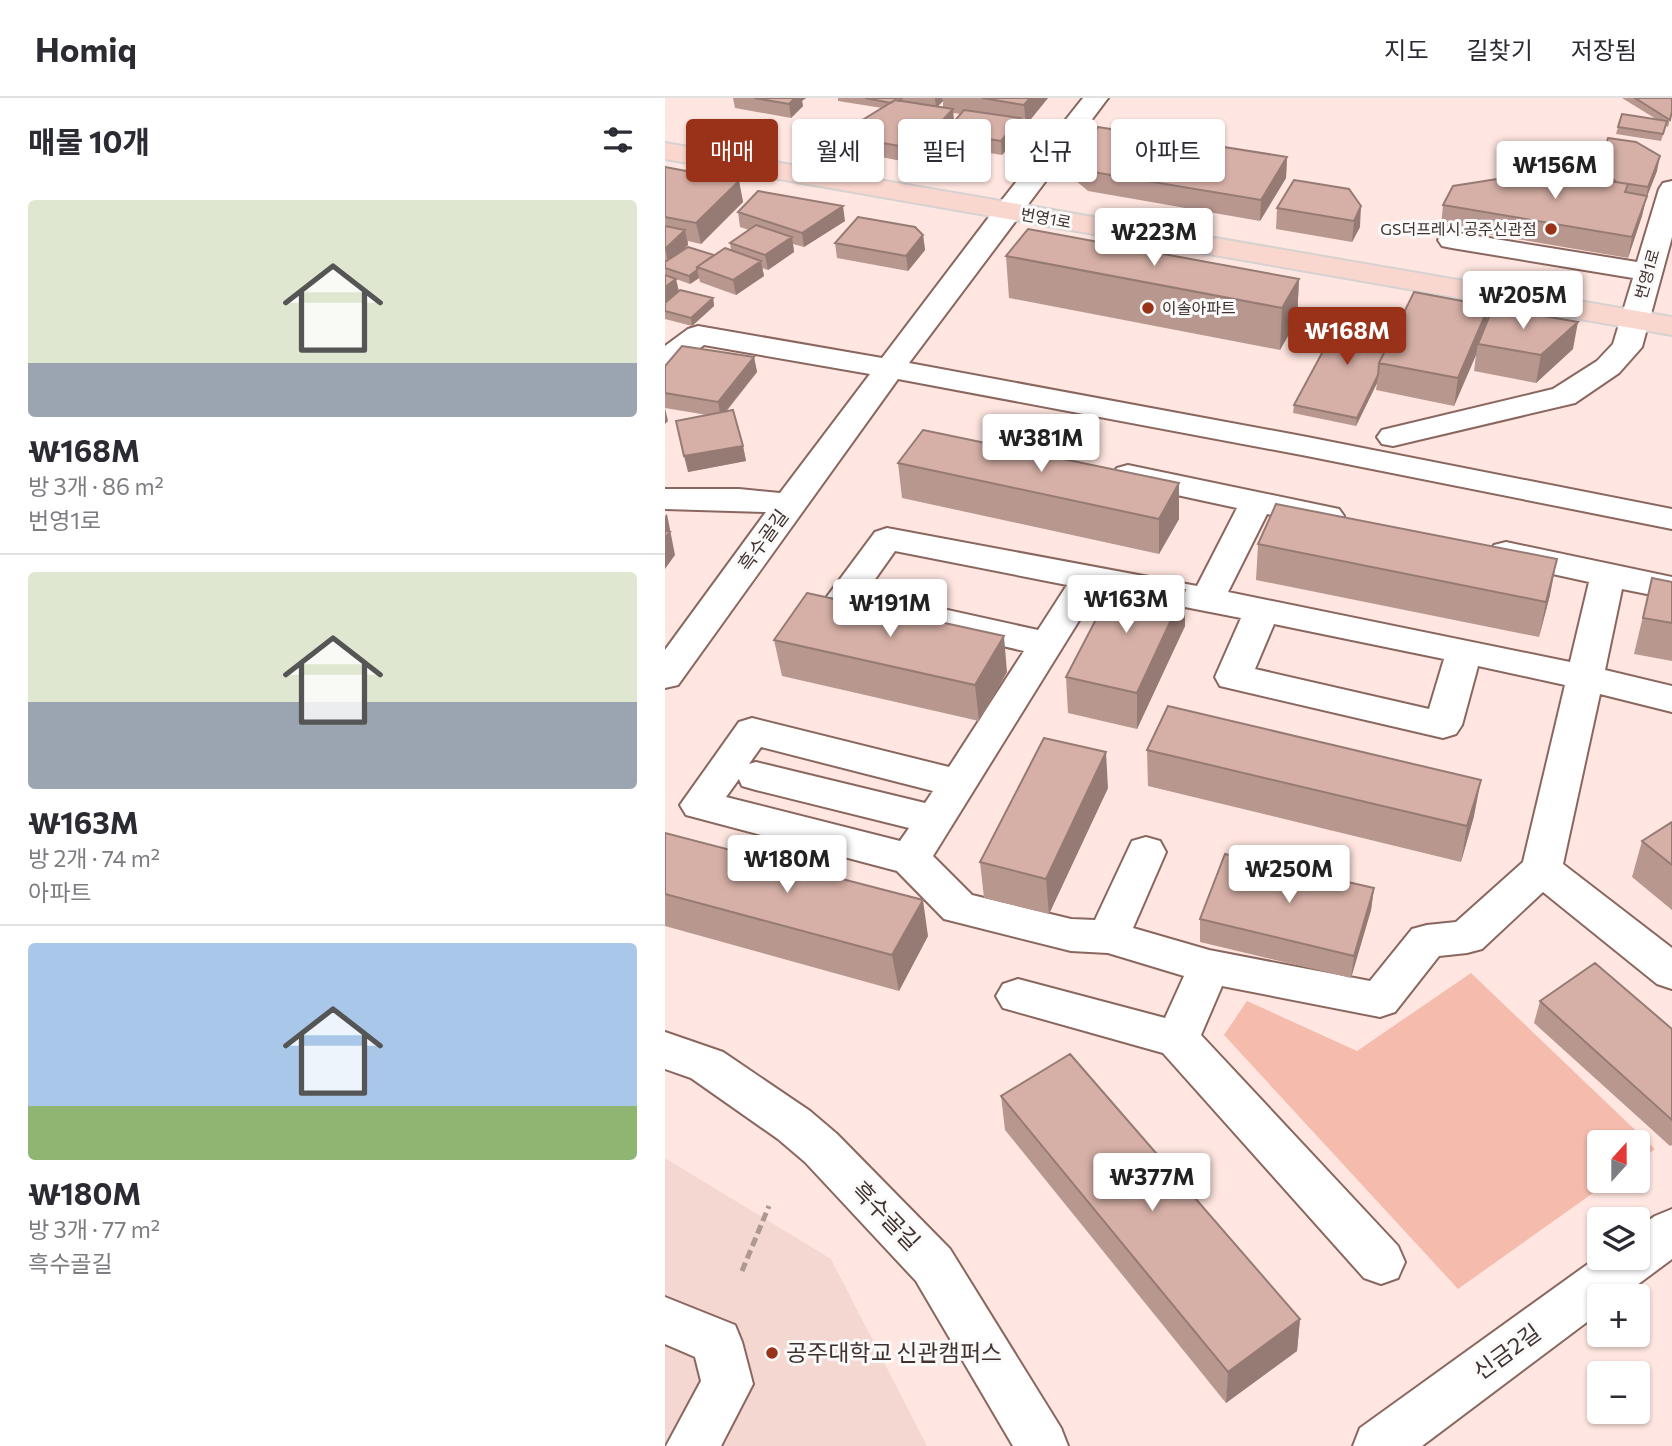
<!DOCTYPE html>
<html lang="ko">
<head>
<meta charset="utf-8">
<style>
  :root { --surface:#fff; --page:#f7f7f7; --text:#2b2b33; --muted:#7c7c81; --line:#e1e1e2; --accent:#9a3219 }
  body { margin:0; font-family:Commissioner,"Noto Sans KR",sans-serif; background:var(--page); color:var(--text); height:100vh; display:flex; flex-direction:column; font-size:26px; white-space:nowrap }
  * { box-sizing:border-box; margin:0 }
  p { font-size:23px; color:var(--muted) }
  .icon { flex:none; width:38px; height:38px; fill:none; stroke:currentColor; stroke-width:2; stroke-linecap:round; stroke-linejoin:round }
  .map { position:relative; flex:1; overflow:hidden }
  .panel { display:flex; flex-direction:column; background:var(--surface); width:665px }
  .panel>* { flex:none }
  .top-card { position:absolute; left:21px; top:21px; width:665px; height:63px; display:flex; gap:14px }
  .needle { width:46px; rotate:21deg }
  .tools { position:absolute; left:922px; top:1032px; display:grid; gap:14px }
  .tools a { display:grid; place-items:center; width:63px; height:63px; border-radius:7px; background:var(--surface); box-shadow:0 2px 5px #0004; font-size:35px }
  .price { position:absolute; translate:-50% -60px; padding:0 16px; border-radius:7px; background:#fff; color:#222; font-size:23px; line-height:46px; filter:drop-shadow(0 2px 4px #0008) }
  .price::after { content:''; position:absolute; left:50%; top:42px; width:21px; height:16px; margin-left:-10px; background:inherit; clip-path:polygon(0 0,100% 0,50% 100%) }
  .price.active { background:var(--accent); color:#fff }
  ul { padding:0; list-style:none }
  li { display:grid; align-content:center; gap:14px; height:371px; padding:0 28px }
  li+li { border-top:2px solid var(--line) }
  li span { display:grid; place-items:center; height:217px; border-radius:7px; color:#555 }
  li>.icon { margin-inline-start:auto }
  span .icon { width:126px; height:126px; fill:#fffc; stroke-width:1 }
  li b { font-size:30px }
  h2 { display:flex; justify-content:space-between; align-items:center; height:84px; padding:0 28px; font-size:30px }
  .pill { padding:0 24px; border-radius:7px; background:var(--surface); box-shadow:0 2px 5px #0004; font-size:24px; line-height:63px }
  .pill.active { background:var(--accent); color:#fff }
  header { display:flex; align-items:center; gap:42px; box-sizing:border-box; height:98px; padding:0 35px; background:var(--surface); border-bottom:2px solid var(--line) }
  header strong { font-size:33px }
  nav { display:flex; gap:38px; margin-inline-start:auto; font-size:24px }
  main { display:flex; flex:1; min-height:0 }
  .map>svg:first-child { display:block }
  .built { fill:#f4d7d0 }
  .green { fill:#f5bbad }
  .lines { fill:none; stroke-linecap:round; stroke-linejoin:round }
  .minor-casing { stroke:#8a675e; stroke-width:4 }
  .major-casing { stroke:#d5d2d1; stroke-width:4 }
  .path { stroke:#ad9893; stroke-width:5; stroke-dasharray:9 4.5; stroke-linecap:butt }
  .minor { fill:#fff; fill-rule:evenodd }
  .major { fill:#fad7ce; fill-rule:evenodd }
  .wall { fill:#b8978f; fill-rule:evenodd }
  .shaded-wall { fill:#967b74 }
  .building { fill:#d6b0a6; stroke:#967b74; stroke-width:2 }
  .poi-dot { fill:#9a3219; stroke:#fafafa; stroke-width:2.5 }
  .labels { text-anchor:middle; stroke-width:6; stroke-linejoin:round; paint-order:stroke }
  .far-street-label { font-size:16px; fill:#41322e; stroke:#fafafa }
  .far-poi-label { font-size:16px; fill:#41322e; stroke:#fafafa; text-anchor:end }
  .street-label { font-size:19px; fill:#41322e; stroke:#fafafa }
  .near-street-label { font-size:23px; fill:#41322e; stroke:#fafafa }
  .near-poi-label { font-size:23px; fill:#41322e; stroke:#fafafa; text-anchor:start }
</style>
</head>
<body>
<header>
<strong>Homiq</strong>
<nav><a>지도</a><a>길찾기</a><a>저장됨</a></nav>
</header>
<main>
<section class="panel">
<h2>매물 10개<svg class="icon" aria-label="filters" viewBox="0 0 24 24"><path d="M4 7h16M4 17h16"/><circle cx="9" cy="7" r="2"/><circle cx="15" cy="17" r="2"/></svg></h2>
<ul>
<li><span style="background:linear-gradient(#dfe7d0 75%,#9aa5b1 0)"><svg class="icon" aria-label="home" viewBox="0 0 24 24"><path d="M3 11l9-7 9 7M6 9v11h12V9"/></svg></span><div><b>₩168M</b><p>방 3개 · 86 m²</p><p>번영1로</p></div></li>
<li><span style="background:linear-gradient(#dfe7d0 60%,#9aa5b1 0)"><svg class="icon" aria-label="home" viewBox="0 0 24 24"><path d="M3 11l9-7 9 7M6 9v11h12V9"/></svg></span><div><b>₩163M</b><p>방 2개 · 74 m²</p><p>아파트</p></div></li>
<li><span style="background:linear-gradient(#a9c7e8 75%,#8fb573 0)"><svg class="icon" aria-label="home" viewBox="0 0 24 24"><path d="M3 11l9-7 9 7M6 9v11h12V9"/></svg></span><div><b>₩180M</b><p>방 3개 · 77 m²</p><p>흑수골길</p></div></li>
</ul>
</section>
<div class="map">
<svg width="1007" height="1348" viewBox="0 0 1007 1348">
  <rect width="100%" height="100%" fill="#ffe6e0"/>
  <path class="built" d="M0,1060L166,1161L262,1348H0Z"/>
  <path class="green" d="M806,875L990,1051L973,1063V1045H934V1083H945L793,1191L559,937L582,903L692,953Z"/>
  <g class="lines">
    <g class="minor-casing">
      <path id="minor" d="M418,0H443L244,265L642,339L1007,411V431L642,358L233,281L13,587L0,590V552L101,414L0,411V391H74L115,395L205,276L39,247L11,268L0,271V248L23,231L33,228L217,260L333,107Z
        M1007,83V139L977,249L954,275L910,305L728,348L717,346L712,339L717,332L888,291L932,263L948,246L968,180L787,150L777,148L773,142L777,136L787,134L972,164L994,91L998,85Z
        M463,367L674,411L679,418L674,425L662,428L602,416L563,494L905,564L924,484L829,463L824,455L829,447L841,444L1007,479V501L957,491L940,572L1007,588V614L935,596L898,766L1007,850V891L992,886L878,794L817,851L802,855L774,858L730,914L715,919L557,888L536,937L733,1148L740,1164L733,1180L716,1186L699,1180L498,955L338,910L331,898L338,886L353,881L500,920L519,878L443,855L406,853L279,821L232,773L21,717L15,707L74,624L87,620L284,669L359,553L166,508L161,500L210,434L222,430L532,488L572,410L452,384L447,377L452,370ZM230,453L402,487L373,532L201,494ZM433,492L576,520L550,579L555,588L778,640L791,636L797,627L813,568L900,587L858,764L791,824L762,827L747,831L705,883L544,852L468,830L501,754L495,743L481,739L467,743L430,822L406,821L307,797L268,758ZM609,526L779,561L764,611L590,571ZM96,649L268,693L260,705L91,664L84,666ZM74,681L77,688L91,692L244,730L235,743L61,699Z
        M0,934L58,954L145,1013L172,1036L285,1151L396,1330L403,1348H348L251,1183L140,1064L113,1041L26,980L0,971Z
        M1007,1111V1161L956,1199H934V1215L757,1348H688L695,1330L934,1158V1160H973V1130L990,1118Z
        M0,1199L70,1227L77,1244L88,1286L56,1348H1L36,1283L30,1259L0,1246Z"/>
    </g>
    <g class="major-casing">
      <path id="major" d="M0,45L1007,219V237L0,61Z"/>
    </g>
    <path class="path" d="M77,1173L104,1108"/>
    <use href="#minor" class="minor"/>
    <use href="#major" class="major"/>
  </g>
  <path class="wall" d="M68,0H141L137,3L138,8L126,20L70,10Z
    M173,0H383L361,27L355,26L356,35L337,57L282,48L280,35L252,66L175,51L173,37L217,10L173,3ZM278,3V10L272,9ZM288,15L296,16L289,24Z
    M957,0H1007V14L1003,29L1001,28L996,43L951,36L953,29L991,21Z
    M622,59L621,80L595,123L423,93L409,81L408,60Z
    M934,67L992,73L981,101L977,118L963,160L776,128L778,107L931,81Z
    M0,69L74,83L78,104L36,146L23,143V147L18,151L49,157L66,152L65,145L84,132L75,129L73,114L180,123L139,149L128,146L129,154L103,172L97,170L99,178L71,197L35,184L34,180L25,186L11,181L14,193L48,200L49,208L27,228L0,221Z
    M684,91L695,129L687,144L611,131L612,110Z
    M258,137L260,152L243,173L172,160L170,145Z
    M341,158L634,181L632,222L615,252L344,200Z
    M824,208L822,224L908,251L871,285L809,273L811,257L789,308L711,292L712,285L691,328L628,315L629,307L733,226Z
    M89,259L92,274L61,314L78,348L81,363L23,374L42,317L0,310V268Z
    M233,365L514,385V421L494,456L237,400Z
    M593,446L885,497L874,539L591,482Z
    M987,480L1007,484V563L969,556Z
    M520,492V528L472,631L403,615L401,579Z
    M109,542L342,574L314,623L117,578Z
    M482,652L809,718L796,764L483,688Z
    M443,690L384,816L319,800L315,764Z
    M1007,724V812L967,779L977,743Z
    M0,735L263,838L234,893L0,828Z
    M709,790L706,812L686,880L535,844V821Z
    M875,903L1007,931V1047L1005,1048L869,925Z
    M336,998L635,1221L632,1253L561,1305L340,1032Z"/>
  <path class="shaded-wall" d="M130,0H141L137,3L138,8L126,20L124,6Z
    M270,0H277L278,3L271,10Z
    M365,0H383L361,27L359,7Z
    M288,11L289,25L252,66L251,51Z
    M355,20L356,35L337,57L336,43Z
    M995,58L992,73L981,101L977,118L963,160L967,139L981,101L983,89Z
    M622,59L621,80L595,123L596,102Z
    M74,83L78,104L36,146L31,125Z
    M178,108L180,123L139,149L137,135Z
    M696,108L695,129L687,144L689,123Z
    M20,132L23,147L4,166L0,151Z
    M258,137L260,152L243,173L241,158Z
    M127,139L129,154L103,172L100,157Z
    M96,163L99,178L71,197L68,182Z
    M32,172L34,180L25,186L24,178Z
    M11,181L14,196L0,206V189Z
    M634,181L632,222L615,252L617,210Z
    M48,200L49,208L27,228L26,220Z
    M824,208L820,235L813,246L811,257L789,308L793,280Z
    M913,224L908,251L871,285L876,257Z
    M89,259L92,274L56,319L53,304Z
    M713,277L712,285L691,328L692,320Z
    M0,310L3,323L0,326Z
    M78,348L81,363L23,374L19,358Z
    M514,385V421L494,456V421Z
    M2,416L10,457L0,471V418Z
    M892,461L885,497L874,539L881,504Z
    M520,492V528L472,631V595Z
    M339,538L342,574L314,623L310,587Z
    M441,654L443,690L384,816L381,781Z
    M816,682L809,718L796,764L802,728Z
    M709,790L706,812L686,880L689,858Z
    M258,802L263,838L234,893L227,857Z
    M635,1221L632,1253L561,1305L563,1274Z"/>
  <path class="building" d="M89,0H130L124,6Z
    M200,0H237L234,3L230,2L226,5Z
    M317,0H365L359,7Z
    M970,0H1007V13L1005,22Z
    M230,2L288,11L251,51L173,37Z
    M299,12L355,20L336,43L280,34Z
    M957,16L1002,23L998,36L953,29Z
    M433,29L622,59L596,102L422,73L408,60Z
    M943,40L971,44L995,58L983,89L951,84L934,67Z
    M0,69L74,83L31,125L0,119Z
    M884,73L963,86L960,94L982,98L967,139L778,107L788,88Z
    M629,82L684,91L696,108L689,123L612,110Z
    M93,93L178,108L137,135L73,114Z
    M193,119L250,129L258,137L241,158L170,145Z
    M91,127L127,139L100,157L65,145Z
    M0,128L20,132L0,151Z
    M363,131L634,181L617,210L341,158Z
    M23,149L49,157L32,169V172L24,178L0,170V164Z
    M60,150L96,163L68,182L32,169Z
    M0,177L11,181L0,189Z
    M15,192L48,200L26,220L0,213V205Z
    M749,194L824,208L793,280L714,265Z
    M828,209L913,224L876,257L813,246Z
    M678,216L733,226L714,265L713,277L692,320L629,307Z
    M17,248L89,259L53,304L0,295V268Z
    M68,312L78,348L19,358L11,323Z
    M258,332L514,385L494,421L233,365Z
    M611,406L892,461L881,504L593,446Z
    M0,433L5,434L0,440Z
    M453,479L520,492L472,595L401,579Z
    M987,480L1007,484V525L978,520Z
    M142,495L339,538L310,587L109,542Z
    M503,608L816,682L802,728L482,652Z
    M379,640L441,654L381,781L315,764Z
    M1007,724V767L977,743Z
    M0,735L258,802L227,857L0,796Z
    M560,756L709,790L689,858L535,821Z
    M930,865L1007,931V1022L875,903Z
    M405,956L635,1221L563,1274L336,998Z"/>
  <g class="poi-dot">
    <circle cx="886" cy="131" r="7"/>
    <circle cx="483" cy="210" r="7"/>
    <circle cx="107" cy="1255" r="7"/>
  </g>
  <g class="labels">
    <g class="far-street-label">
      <text transform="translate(381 120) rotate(10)" y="6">번영1로</text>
      <text transform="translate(982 176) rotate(-74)" y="6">번영1로</text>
    </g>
    <g class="far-poi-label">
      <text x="872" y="137">GS더프레시 공주신관점</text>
      <text x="497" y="216" text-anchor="start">이솔아파트</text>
    </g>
    <g class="street-label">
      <text transform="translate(98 442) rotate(-54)" y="7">흑수골길</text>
    </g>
    <g class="near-street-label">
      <text transform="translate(221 1118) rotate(46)" y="8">흑수골길</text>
      <text transform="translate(842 1254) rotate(-36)" y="8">신금2길</text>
    </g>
    <g class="near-poi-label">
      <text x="121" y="1263">공주대학교 신관캠퍼스</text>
    </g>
  </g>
</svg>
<div class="tools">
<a><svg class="needle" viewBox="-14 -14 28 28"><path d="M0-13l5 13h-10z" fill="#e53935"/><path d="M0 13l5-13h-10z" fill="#7c7c81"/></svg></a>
<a><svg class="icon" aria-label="layers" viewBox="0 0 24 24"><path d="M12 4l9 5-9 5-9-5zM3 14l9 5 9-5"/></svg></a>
<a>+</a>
<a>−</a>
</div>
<b class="price" style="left:890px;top:103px">₩156M</b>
<b class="price" style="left:489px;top:170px">₩223M</b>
<b class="price" style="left:858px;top:233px">₩205M</b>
<b class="price active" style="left:682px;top:269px">₩168M</b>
<b class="price" style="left:376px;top:376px">₩381M</b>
<b class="price" style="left:461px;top:537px">₩163M</b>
<b class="price" style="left:225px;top:541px">₩191M</b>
<b class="price" style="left:122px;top:797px">₩180M</b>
<b class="price" style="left:624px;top:807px">₩250M</b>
<b class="price" style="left:487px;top:1115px">₩377M</b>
<div class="top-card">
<a class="pill active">매매</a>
<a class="pill">월세</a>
<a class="pill">필터</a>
<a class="pill">신규</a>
<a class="pill">아파트</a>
</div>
</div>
</main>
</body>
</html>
